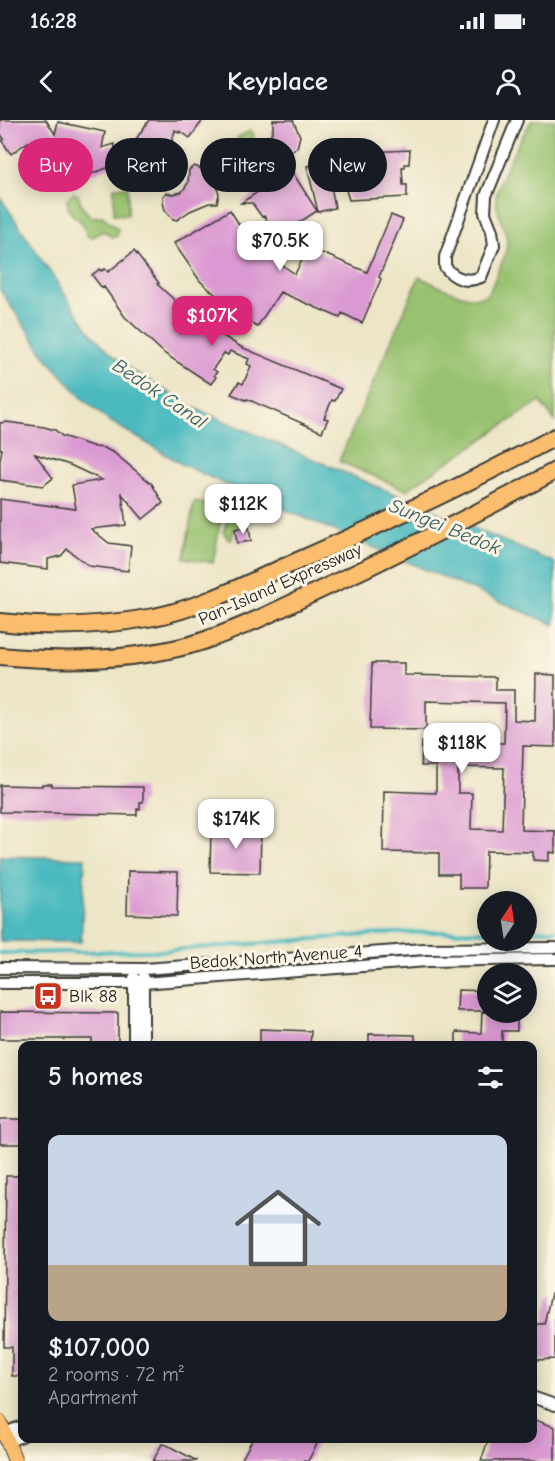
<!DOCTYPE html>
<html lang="en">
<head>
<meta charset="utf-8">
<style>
  :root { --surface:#171b24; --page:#20242c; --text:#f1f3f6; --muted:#9ea1a6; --accent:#db2777 }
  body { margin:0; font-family:"Comic Neue",sans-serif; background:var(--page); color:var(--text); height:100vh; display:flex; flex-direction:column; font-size:22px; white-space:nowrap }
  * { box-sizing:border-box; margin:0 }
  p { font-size:20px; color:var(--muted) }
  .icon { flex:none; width:33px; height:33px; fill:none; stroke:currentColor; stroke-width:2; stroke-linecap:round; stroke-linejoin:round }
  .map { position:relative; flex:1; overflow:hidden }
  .sheet { position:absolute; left:18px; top:921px; width:519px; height:402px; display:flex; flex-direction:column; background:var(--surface); border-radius:12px; box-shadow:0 3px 15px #0003 }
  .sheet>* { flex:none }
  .guide { position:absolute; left:18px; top:18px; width:519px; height:54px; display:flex; gap:12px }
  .needle { width:39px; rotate:12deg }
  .fabs { position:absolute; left:477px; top:771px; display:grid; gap:12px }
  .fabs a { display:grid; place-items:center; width:60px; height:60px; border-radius:50%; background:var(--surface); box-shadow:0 3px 15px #0003; font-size:30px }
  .price { position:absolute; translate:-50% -51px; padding:0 14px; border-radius:12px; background:#fff; color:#222; font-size:20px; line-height:39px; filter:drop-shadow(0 2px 3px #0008) }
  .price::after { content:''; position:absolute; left:50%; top:36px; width:18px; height:14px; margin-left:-9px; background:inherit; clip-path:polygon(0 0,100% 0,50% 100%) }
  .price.selected { background:var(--accent); color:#fff }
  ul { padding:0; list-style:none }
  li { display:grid; align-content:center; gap:12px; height:318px; padding:0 30px }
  li span { display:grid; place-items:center; height:186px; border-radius:12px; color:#555 }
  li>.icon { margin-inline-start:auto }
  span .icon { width:108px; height:108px; fill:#fffc; stroke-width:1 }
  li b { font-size:26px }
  h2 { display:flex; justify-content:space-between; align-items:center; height:72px; padding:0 30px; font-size:26px }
  .pill { padding:0 21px; border-radius:27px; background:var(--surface); box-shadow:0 3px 15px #0003; font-size:21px; line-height:54px }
  .pill.selected { background:var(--accent); color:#fff }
  .status { display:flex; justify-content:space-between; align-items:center; height:42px; padding:0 30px; background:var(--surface); direction:ltr }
  .status svg { height:16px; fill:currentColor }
  header { display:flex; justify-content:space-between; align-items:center; height:78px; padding:0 30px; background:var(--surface); font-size:27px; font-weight:600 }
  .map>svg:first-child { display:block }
  .green { fill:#98c26f; stroke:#5a6f46; stroke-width:1.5 }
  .water { fill:#4bbac0; stroke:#346b6e; stroke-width:1.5 }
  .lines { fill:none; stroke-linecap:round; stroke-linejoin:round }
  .stream { stroke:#4bbac0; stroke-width:4 }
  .building { fill:#da99d2; fill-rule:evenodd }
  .minor-casing { stroke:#3b3a36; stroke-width:14 }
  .major-casing { stroke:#3b3a36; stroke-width:16 }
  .highway-casing { stroke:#3b3a36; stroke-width:20 }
  .minor { stroke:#fff; stroke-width:10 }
  .major { stroke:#fbbd6e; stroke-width:14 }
  .highway { stroke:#fbbd6e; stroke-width:16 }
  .labels { text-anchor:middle; stroke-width:6; stroke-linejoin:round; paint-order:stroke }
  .street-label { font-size:18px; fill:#1c1c1c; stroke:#fcf5e5 }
  .poi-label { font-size:18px; fill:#1c1c1c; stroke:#fcf5e5; text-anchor:start }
  .water-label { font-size:20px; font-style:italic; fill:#2f5b5e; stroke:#fcf5e5 }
</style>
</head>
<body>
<div class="status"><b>16:28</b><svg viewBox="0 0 49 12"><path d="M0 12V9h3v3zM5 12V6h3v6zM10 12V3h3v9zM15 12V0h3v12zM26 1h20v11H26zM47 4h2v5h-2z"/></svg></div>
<header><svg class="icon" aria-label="back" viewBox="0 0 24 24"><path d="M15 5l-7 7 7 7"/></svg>Keyplace<svg class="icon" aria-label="person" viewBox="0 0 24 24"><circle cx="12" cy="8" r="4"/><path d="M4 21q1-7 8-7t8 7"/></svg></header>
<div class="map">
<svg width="555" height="1341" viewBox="0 0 555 1341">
  <rect width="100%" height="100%" fill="#fcf5e5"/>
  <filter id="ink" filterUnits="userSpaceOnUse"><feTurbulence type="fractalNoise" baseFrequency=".0167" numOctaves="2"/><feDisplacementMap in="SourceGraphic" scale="12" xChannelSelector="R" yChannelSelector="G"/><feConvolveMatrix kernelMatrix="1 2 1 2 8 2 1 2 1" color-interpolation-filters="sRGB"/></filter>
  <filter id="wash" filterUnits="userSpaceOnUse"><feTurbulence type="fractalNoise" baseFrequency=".008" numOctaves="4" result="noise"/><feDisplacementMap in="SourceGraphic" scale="24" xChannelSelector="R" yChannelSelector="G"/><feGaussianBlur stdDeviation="1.35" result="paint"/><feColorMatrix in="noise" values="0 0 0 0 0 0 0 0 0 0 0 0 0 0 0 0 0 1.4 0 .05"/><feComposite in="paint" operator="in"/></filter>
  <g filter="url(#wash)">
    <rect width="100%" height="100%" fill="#ece5c6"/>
    <path class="green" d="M532,0H555V301L540,281L406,370L339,341L419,157C434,163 473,186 487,174C492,169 494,160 497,154C501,144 507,134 507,123C507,108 496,95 496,79C496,61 522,16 532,0Z
      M250,11L253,13C255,19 252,21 246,24L245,35L239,36L226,35L220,43L213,38L210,32L214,25L219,24L230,26L235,23L238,17Z
      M114,67H128V95L114,94Z
      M74,73L78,75L83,88L91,97L102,96L118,109L117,116L112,117L103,111L93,117L87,116C86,113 85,109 84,106C78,94 68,100 67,79Z
      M194,382L223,387L213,443L184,438Z
      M239,396L244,399V406L234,408L232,419H228L223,412L229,397Z"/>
    <path class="water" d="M0,77L88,209L108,231L133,251L192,287L555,443V505L218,361L180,343L108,300L82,278L45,236L0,170Z
      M0,736L85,738L81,822L0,821Z"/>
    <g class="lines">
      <path class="stream" d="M526,811L555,810
        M0,833L161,831L392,813L488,811"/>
    </g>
    <g id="blocks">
      <path class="building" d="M0,0H46L55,14L58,2L105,12L102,28L114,24L116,30L120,29L124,42L85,56L77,35L72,58L23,48L28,22L11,34L2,21L4,19L0,13Z
        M149,0H203L190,18L180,11L179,13L175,10L172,22L161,36L157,38L134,22Z
        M273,0H293L300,16L297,28L238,53L242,68L225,50L224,39L229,36L239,38L255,31L270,16L273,9Z
        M410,30L409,44H405V47H402L403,65H407V77L349,80L337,41L367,32Z
        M322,43H327L335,88L318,92L307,46Z
        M194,46L205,50L215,58L219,74L217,83H209L190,91L177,100L173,99L165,90L163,83V76L166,73L173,74L182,72L188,63L189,50Z
        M291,50L317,91L278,116L264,96L262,97L252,83H241Z
        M230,90L242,109L264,132L295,154L304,136L301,134L305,126L367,152L391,95L403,100L379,157L381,159L362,203L342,193L340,198L280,172L257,207L234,191L200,161L174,123Z
        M134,131L159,163L157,164L195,199L241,227L341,269L335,281L332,280L324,298L328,299L322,312L247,279L246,280L231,274L239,262L243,264L251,246L247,244L249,239L230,231L228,235L224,233L213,249L217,252L214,255L216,257L211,264L165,234L125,197L104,167L102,168L92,155L100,149L101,151L105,149L108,152Z
        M6,302L44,307L55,310L62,316L95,327L104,328L114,333L152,364L163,383L143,399L122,374L126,405L91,409L109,423L131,426L128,451L89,446L67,429L61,436L48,439V449L0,443V379L76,389L72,365L102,360L70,345L35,334L53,358L43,366L0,360V340L2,329H0V303Z
        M249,407L251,421L237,423L235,409Z
        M372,543H404V555L496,557V570H514V600L535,601L536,554L555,555V627L523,626L521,710L555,711V733L549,732V741L533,740V732L486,731L485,768H459V754H439V733L383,732L384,671L436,673V646H421L422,622L504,623L505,583L426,581V610L370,609ZM458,647L504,648L502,710L471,709L472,673H458Z
        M42,664H52V666L143,667V682H140V689H137V695L0,692V665L42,666Z
        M211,708L261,709L260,753L210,752Z
        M128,751L178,752L177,796L127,794Z
        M458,870L488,871V891H457Z
        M0,892L118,893V926H92V919H0Z
        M482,892L517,894V911H502V926H456V912L481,913Z
        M260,909L311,911L310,926H260Z
        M369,914L415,915V926H369Z
        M0,999H22V1024H0Z
        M6,1056H22V1256H12V1227H4Z
        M551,1174H555V1239L536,1240L534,1221L532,1220L534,1204H544Z
        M532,1299L555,1307V1341H481L489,1318H532Z
        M253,1318H320L308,1341H241Z
        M162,1324L167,1325L197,1341H153Z"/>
    </g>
  </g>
  <g filter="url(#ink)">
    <use href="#blocks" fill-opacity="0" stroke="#3b3a36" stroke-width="1.5"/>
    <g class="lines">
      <g class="minor-casing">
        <path id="minor" d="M494,0L445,137V147C455,159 467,163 481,157L494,125L492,111L485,93L486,76L517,0
          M0,848L144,849L424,829L555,828
          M0,863H143L427,841L555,839
          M134,926V858
          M143,926V858
          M532,1277L555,1285
          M5,1313L22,1306
          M8,1321L22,1316"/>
      </g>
      <g class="major-casing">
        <path id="major" d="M0,1302L15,1341"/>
      </g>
      <g class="highway-casing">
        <path id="highway" d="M0,502C51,508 103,506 154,497C203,487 248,463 293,443C382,404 469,363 555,317
          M0,536C63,542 129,541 190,525C235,512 277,490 320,470C399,433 478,393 555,351"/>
      </g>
      <use href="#minor" class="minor"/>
      <use href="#major" class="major"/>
      <use href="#highway" class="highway"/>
    </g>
  </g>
  <defs>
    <g id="bus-square" transform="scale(1.5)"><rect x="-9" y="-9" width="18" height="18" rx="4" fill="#c8321e" stroke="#fcf5e5"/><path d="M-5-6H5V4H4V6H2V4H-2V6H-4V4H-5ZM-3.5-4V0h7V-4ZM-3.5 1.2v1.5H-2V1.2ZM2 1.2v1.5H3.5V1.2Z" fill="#fff"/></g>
  </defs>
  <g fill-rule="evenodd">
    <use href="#bus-square" x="48" y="876"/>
  </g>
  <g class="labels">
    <g class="street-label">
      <text transform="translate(280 464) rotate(-24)" y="6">Pan-Island Expressway</text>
      <text transform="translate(276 837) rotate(-4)" y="6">Bedok North Avenue 4</text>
    </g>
    <g class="poi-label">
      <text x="69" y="882">Blk 88</text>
    </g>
    <g class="water-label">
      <text transform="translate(160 273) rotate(34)" y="7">Bedok Canal</text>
      <text transform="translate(445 406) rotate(22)" y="7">Sungei Bedok</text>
    </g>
  </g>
</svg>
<div class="fabs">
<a><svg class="needle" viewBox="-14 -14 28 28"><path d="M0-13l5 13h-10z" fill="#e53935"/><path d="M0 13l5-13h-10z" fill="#9ea1a6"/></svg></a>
<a><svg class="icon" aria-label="layers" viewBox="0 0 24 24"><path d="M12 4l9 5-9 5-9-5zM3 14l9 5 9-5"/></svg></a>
</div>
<b class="price" style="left:280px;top:152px">$70.5K</b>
<b class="price selected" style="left:212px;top:227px">$107K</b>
<b class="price" style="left:243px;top:415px">$112K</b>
<b class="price" style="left:462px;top:654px">$118K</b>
<b class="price" style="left:236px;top:730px">$174K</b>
<div class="guide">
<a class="pill selected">Buy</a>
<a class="pill">Rent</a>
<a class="pill">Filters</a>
<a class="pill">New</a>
</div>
<section class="sheet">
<h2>5 homes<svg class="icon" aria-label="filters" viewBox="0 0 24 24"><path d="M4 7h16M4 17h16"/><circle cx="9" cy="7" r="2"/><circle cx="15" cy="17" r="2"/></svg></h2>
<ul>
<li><span style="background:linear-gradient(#c9d6e8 70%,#b9a48a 0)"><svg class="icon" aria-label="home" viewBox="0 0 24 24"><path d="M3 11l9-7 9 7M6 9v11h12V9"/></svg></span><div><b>$107,000</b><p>2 rooms · 72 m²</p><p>Apartment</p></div></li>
</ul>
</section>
</div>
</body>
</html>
